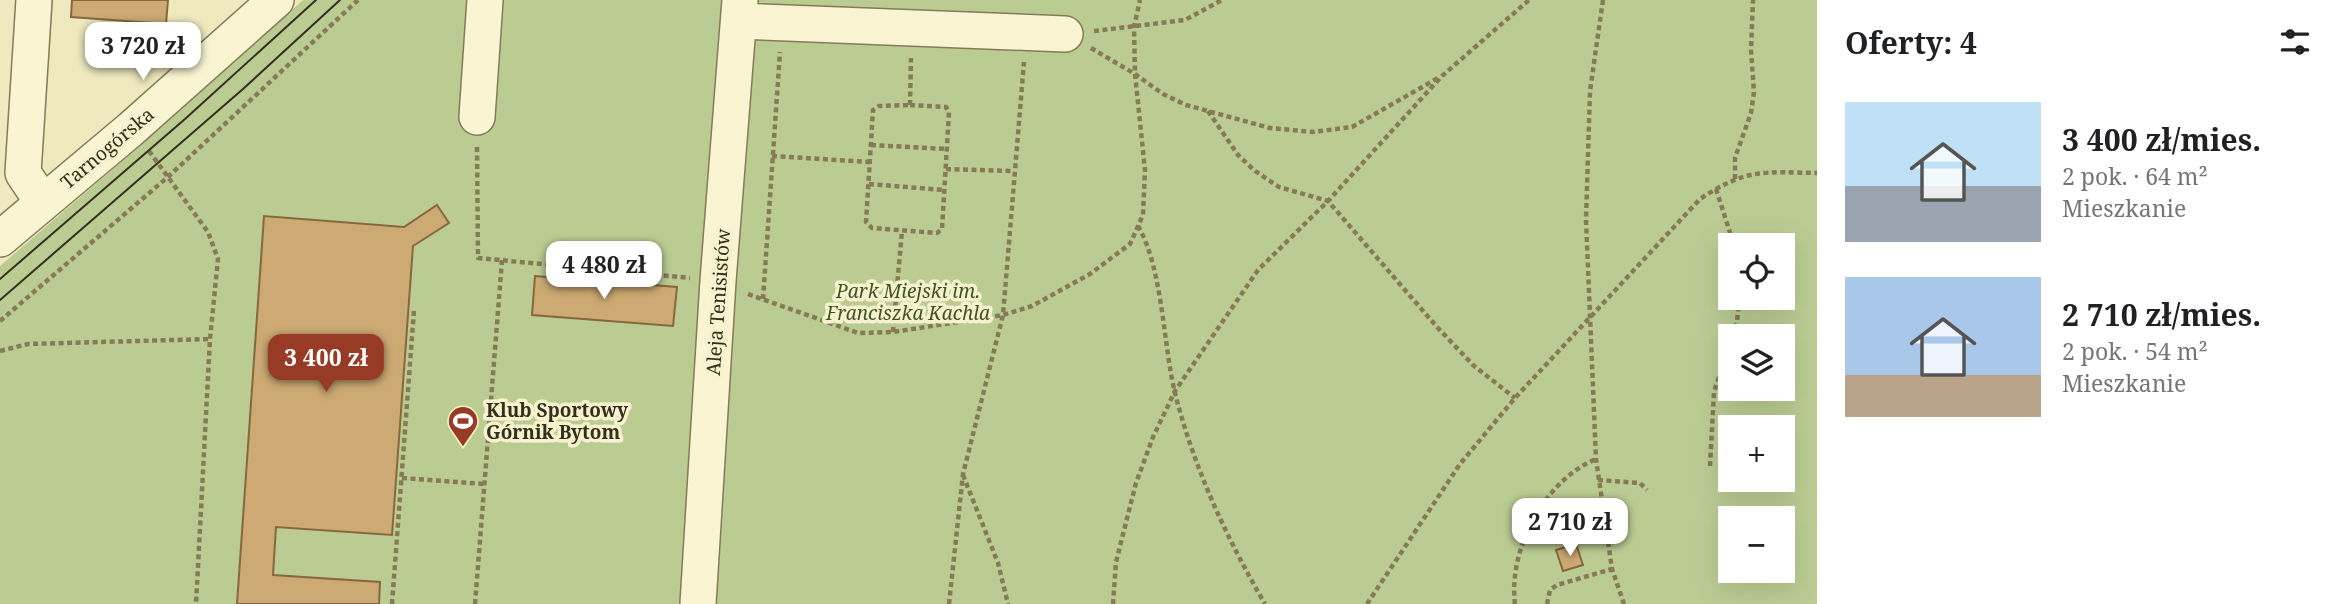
<!DOCTYPE html>
<html lang="pl">
<head>
<meta charset="utf-8">
<style>
  :root { --surface:#fff; --page:#f2f2f2; --text:#202124; --muted:#757577; --accent:#973b26 }
  body { margin:0; font-family:"Noto Serif",serif; background:var(--page); color:var(--text); height:100vh; display:flex; flex-direction:column; font-size:26px; white-space:nowrap }
  * { box-sizing:border-box; margin:0 }
  p { font-size:23px; color:var(--muted) }
  .icon { flex:none; width:38px; height:38px; fill:none; stroke:currentColor; stroke-width:2; stroke-linecap:round; stroke-linejoin:round }
  .map { position:relative; flex:1; overflow:hidden }
  .side { display:flex; flex-direction:column; background:var(--surface); width:525px }
  .side>* { flex:none }
  .fabs { position:absolute; left:1718px; top:233px; display:grid; gap:14px }
  .fabs a { display:grid; place-items:center; width:77px; height:77px; border-radius:0px; background:var(--surface); box-shadow:0 7px 28px #0002; font-size:35px }
  .price { position:absolute; translate:-50% -60px; padding:0 16px; border-radius:14px; background:#fff; color:#222; font-size:23px; line-height:46px; filter:drop-shadow(0 2px 4px #0008) }
  .price::after { content:''; position:absolute; left:50%; top:42px; width:21px; height:16px; margin-left:-10px; background:inherit; clip-path:polygon(0 0,100% 0,50% 100%) }
  .price.active { background:var(--accent); color:#fff }
  ul { padding:0; list-style:none }
  li { display:flex; align-items:center; gap:21px; height:175px; padding:0 28px }
  li span { display:grid; place-items:center; flex:none; width:196px; height:140px; border-radius:0px; color:#555 }
  li>.icon { margin-inline-start:auto }
  span .icon { width:84px; height:84px; fill:#fffc; stroke-width:1 }
  li b { font-size:30px }
  h2 { display:flex; justify-content:space-between; align-items:center; height:84px; padding:0 28px; font-size:30px }
  main { display:flex; flex:1; min-height:0 }
  .map>svg:first-child { display:block }
  .green { fill:#bbcc93; fill-rule:evenodd }
  .building { fill:#cdaa73; stroke:#87683c; stroke-width:2 }
  .lines { fill:none; stroke-linecap:round; stroke-linejoin:round }
  .minor-casing { stroke:#877a57; stroke-width:38 }
  .path { stroke:#877a57; stroke-width:4.5; stroke-dasharray:5 3.5; stroke-linecap:butt }
  .minor { stroke:#f9f5d2; stroke-width:35 }
  .tram { stroke:#362e1c; stroke-width:2 }
  .labels { text-anchor:middle; stroke-width:7; stroke-linejoin:round; paint-order:stroke }
  .street-label { font-size:19px; fill:#362e1c; stroke:#f6f2ce }
  .park-label { font-size:19px; font-style:italic; fill:#3d5322; stroke:#f6f2ce }
  .poi-label { font-size:19px; font-weight:bold; fill:#362e1c; stroke:#f6f2ce; text-anchor:start }
</style>
</head>
<body>
<main>
<div class="map">
<svg width="1817" height="604" viewBox="0 0 1817 604">
  <rect width="100%" height="100%" fill="#eee9bf"/>
  <path class="green" d="M303,0H1817V604H0V266L161,128ZM1731,245H1783V298H1731ZM1731,336H1783V388H1731ZM1731,427H1783V480H1731ZM1731,518H1783V570H1731Z"/>
  <path class="building" d="M72,0H168L166,24L71,17Z
    M437,205L449,223L413,246L392,535L276,527L273,575L380,582L379,604H237L264,216L404,227Z
    M535,276L677,287L673,326L532,315Z
    M1576,544L1583,565L1563,571L1556,550Z"/>
  <g class="lines">
    <g class="minor-casing">
      <path id="minor" d="M34,0L23,173L43,203
        M739,21L1065,34
        M477,117L485,0
        M0,239L131,129L276,0
        M698,604L718,281L740,0"/>
    </g>
    <path class="path" d="M1603,0L1590,91L1586,220L1596,459L1612,569L1624,604
      M1094,31L1185,20L1222,0
      M1091,48L1135,74L1163,94L1186,105L1270,128L1313,132L1352,127L1438,78
      M910,105L946,107L949,112L942,229L937,233L872,228L866,222L873,110L879,106Z
      M910,105L911,58
      M1208,111L1238,155L1255,171L1279,187L1328,201L1437,327L1473,365L1515,398
      M871,145L947,149
      M477,147L478,258L690,278
      M149,151L208,232L218,259L210,339L196,604
      M772,156L870,162
      M946,169L1014,171
      M1735,179V158L1751,113L1754,92L1751,50L1753,0
      M869,184L944,190
      M1716,189L1734,245
      M1138,226C1163,269 1163,344 1175,393C1194,468 1226,537 1265,604
      M748,294L858,333L893,332L1003,315L1032,306L1090,274L1130,244L1143,215L1145,170L1135,74L1134,27L1140,0
      M763,299L780,52
      M0,321L169,176L358,0
      M893,332L902,231
      M1732,336L1737,323L1739,298
      M0,351L28,344L210,339
      M1710,466L1714,392L1731,340
      M963,475L998,563L1008,604
      M402,478L484,484
      M1598,480L1640,483L1647,490
      M392,604L414,310
      M475,604L502,260
      M949,604L963,474L1003,315L1024,62
      M1113,604L1116,562L1136,483L1153,437L1175,391L1258,270L1328,201L1442,76L1529,0
      M1367,604L1460,464L1515,398L1700,199C1747,168 1763,172 1817,173
      M1515,604C1508,549 1545,480 1596,459
      M1547,604L1550,590L1557,585L1612,569"/>
    <use href="#minor" class="minor"/>
    <path class="tram" d="M0,279L185,119L316,0
      M0,300L243,89L340,0"/>
  </g>
  <defs>
    <g id="stadium-pin" transform="scale(1.575)"><path d="M0 17L-7.5 6A9.5 9.5 0 1 1 7.5 6Z" fill="#973b26" stroke="#f6f2ce"/><path d="M0-5a6.5 5 0 1 0 0 10a6.5 5 0 1 0 0-10ZM-3.5-1.8h7v3.6h-7Z" fill="#fff"/></g>
  </defs>
  <g fill-rule="evenodd">
    <use href="#stadium-pin" x="463" y="421"/>
  </g>
  <g class="labels">
    <g class="street-label">
      <text transform="translate(107 148) rotate(-40)" y="7">Tarnogórska</text>
      <text transform="translate(718 302) rotate(-86)" y="7">Aleja Tenisistów</text>
    </g>
    <g class="park-label">
      <text x="908" y="298">Park Miejski im.<tspan x="908" dy="22">Franciszka Kachla</tspan></text>
    </g>
    <g class="poi-label">
      <text x="486" y="417">Klub Sportowy<tspan x="486" dy="22">Górnik Bytom</tspan></text>
    </g>
  </g>
</svg>
<div class="fabs">
<a><svg class="icon" aria-label="locate" viewBox="0 0 24 24"><circle cx="12" cy="12" r="6"/><path d="M12 2v4M12 18v4M2 12h4M18 12h4"/></svg></a>
<a><svg class="icon" aria-label="layers" viewBox="0 0 24 24"><path d="M12 4l9 5-9 5-9-5zM3 14l9 5 9-5"/></svg></a>
<a>+</a>
<a>−</a>
</div>
<b class="price" style="left:143px;top:82px">3 720 zł</b>
<b class="price" style="left:604px;top:301px">4 480 zł</b>
<b class="price active" style="left:326px;top:394px">3 400 zł</b>
<b class="price" style="left:1570px;top:558px">2 710 zł</b>
</div>
<section class="side">
<h2>Oferty: 4<svg class="icon" aria-label="filters" viewBox="0 0 24 24"><path d="M4 7h16M4 17h16"/><circle cx="9" cy="7" r="2"/><circle cx="15" cy="17" r="2"/></svg></h2>
<ul>
<li><span style="background:linear-gradient(#bfe0f5 60%,#9aa5b1 0)"><svg class="icon" aria-label="home" viewBox="0 0 24 24"><path d="M3 11l9-7 9 7M6 9v11h12V9"/></svg></span><div><b>3 400 zł/mies.</b><p>2 pok. · 64 m²</p><p>Mieszkanie</p></div></li>
<li><span style="background:linear-gradient(#a9c7e8 70%,#b9a48a 0)"><svg class="icon" aria-label="home" viewBox="0 0 24 24"><path d="M3 11l9-7 9 7M6 9v11h12V9"/></svg></span><div><b>2 710 zł/mies.</b><p>2 pok. · 54 m²</p><p>Mieszkanie</p></div></li>
</ul>
</section>
</main>
</body>
</html>
